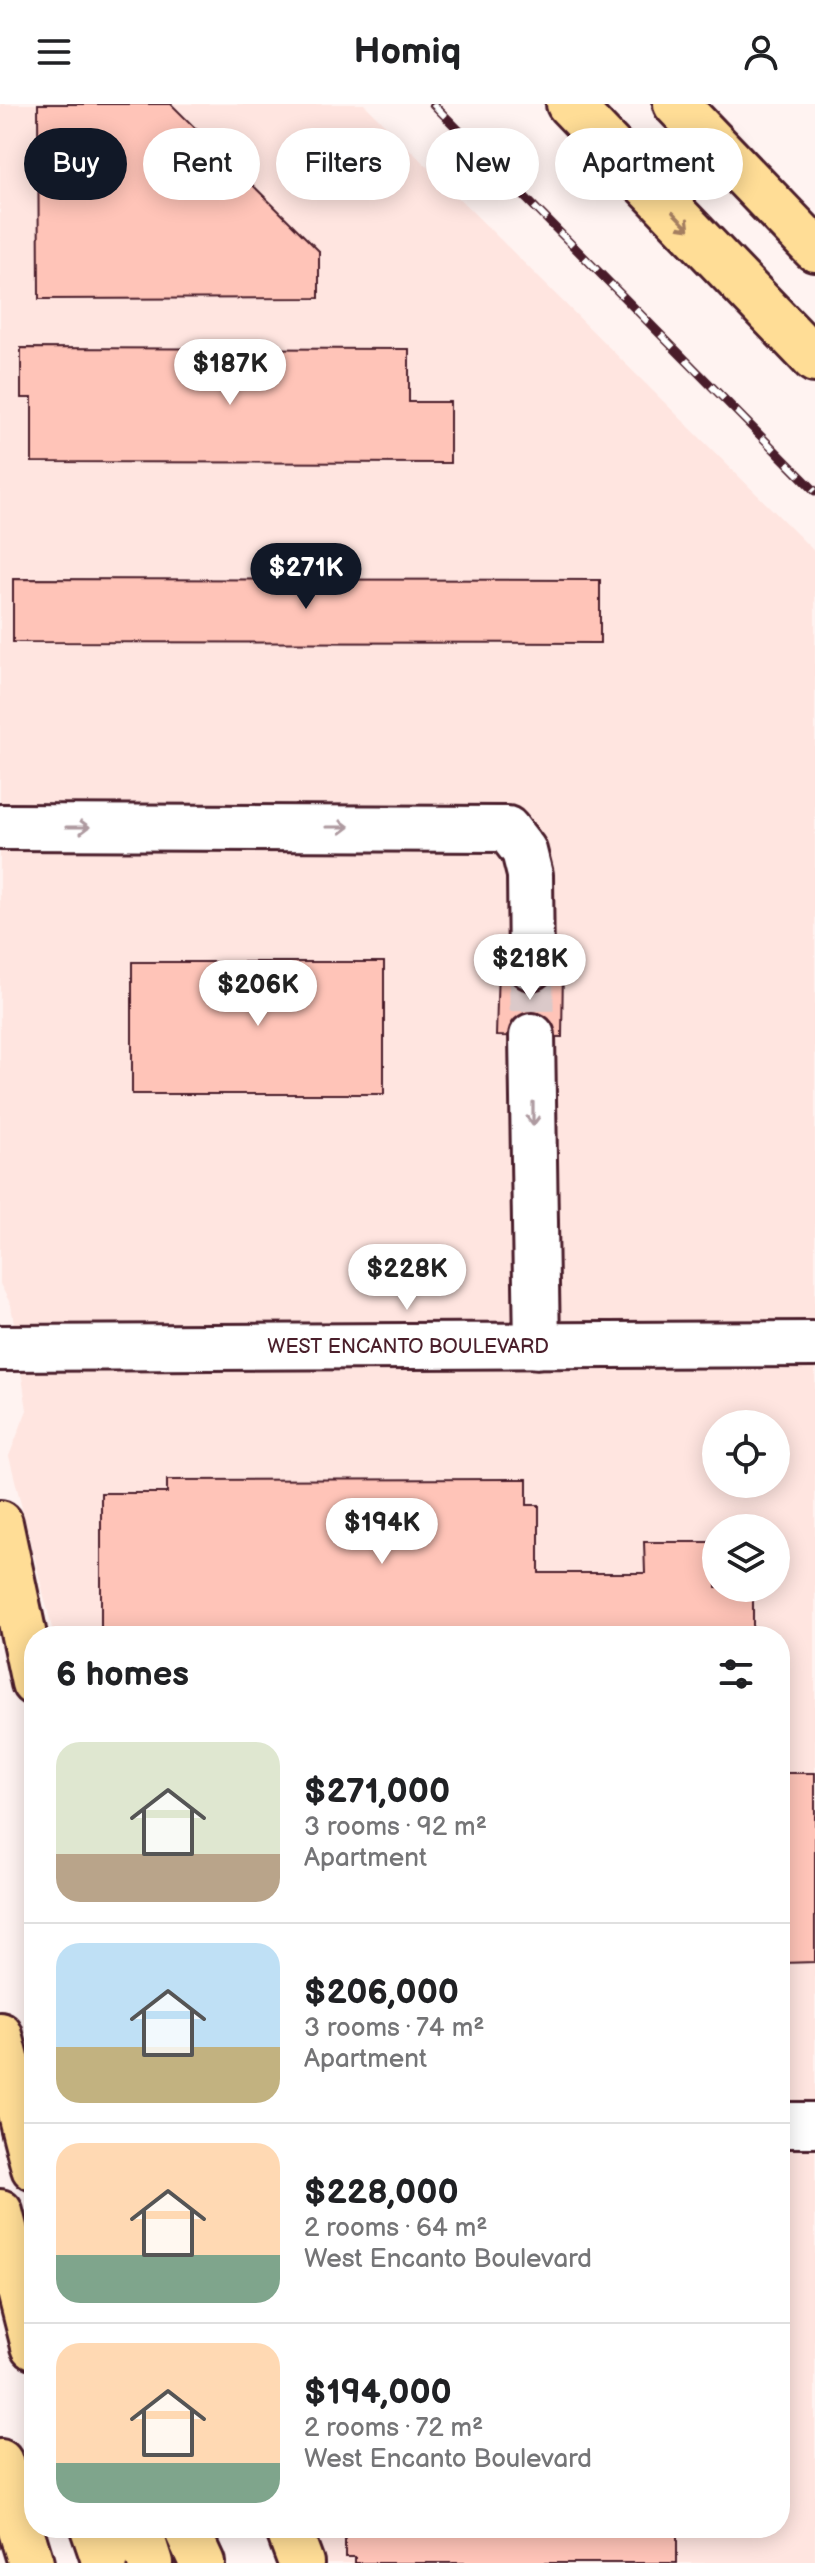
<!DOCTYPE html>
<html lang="en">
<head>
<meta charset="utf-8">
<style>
  :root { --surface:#fff; --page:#f2f2f2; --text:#202124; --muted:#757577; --line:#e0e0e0; --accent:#111827 }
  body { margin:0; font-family:"Balsamiq Sans",sans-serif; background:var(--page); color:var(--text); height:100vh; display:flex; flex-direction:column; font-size:30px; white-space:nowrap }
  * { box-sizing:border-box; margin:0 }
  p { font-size:26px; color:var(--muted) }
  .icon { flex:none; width:44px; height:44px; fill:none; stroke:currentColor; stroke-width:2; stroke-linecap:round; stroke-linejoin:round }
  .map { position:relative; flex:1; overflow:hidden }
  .drawer { position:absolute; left:24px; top:1522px; width:766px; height:912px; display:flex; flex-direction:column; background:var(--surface); border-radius:32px; box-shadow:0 4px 20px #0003 }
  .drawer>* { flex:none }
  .banner { position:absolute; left:24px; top:24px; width:768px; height:72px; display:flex; gap:16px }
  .fabs { position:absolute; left:702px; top:1306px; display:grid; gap:16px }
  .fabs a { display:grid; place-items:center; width:88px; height:88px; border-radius:50%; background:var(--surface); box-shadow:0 4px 20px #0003; font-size:40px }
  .price { position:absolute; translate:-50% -68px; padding:0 18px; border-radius:28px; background:#fff; color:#222; font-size:26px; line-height:52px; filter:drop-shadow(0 2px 4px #0008) }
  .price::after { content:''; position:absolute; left:50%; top:48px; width:24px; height:18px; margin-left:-12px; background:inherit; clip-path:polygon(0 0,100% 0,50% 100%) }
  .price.on { background:var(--accent); color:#fff }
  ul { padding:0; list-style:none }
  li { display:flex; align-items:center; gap:24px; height:200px; padding:0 32px }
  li+li { border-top:2px solid var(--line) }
  li span { display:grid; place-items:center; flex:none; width:224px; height:160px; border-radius:24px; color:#555 }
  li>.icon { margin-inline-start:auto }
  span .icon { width:96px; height:96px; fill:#fffc; stroke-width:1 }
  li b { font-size:34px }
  h2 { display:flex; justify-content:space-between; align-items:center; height:96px; padding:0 32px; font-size:34px }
  .chip { padding:0 28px; border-radius:36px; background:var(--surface); box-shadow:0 4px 20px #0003; font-size:28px; line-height:72px }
  .chip.on { background:var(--accent); color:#fff }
  header { display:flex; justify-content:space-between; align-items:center; height:104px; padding:0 32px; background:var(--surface); font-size:36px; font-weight:700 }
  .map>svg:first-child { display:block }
  .built { fill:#ffe5e0; fill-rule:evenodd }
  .building { fill:#ffc4b8; stroke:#4a1f2b; stroke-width:2 }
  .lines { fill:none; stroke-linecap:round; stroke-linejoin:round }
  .minor-tunnel { stroke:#dbc9c9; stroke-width:44; stroke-dasharray:44 22; stroke-linecap:butt }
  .minor-casing { stroke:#4a1f2b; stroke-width:50 }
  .major-casing { stroke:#4a1f2b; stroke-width:50 }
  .highway-casing { stroke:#4a1f2b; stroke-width:50 }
  .minor { stroke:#fff; stroke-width:44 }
  .major { stroke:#ffdd96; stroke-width:44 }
  .highway { stroke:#ffdd96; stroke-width:44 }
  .rail-casing { stroke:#4a1f2b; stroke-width:9 }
  .rail { stroke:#fff; stroke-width:6; stroke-dasharray:18; stroke-linecap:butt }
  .oneway { stroke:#a47e60 }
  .oneway2 { stroke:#ae9aa0 }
  .labels { text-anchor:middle; stroke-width:6; stroke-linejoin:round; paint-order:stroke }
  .street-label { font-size:20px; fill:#4a1f2b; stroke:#fff }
</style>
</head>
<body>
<header><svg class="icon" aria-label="menu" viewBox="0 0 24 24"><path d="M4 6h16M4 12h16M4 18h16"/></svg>Homiq<svg class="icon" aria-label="person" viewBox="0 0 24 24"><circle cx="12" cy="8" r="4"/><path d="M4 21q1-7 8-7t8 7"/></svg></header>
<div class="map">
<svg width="815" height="2459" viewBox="0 0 815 2459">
  <rect width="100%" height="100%" fill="#fff3f1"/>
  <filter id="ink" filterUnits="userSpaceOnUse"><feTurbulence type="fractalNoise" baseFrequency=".0125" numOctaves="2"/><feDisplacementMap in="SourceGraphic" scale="16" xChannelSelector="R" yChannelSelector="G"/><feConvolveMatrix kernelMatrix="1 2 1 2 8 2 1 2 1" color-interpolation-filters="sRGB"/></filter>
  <g filter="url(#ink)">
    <path class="built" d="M0,0H364L815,448V2459H327L315,2424H780V1532H54L9,1352L27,1306L11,1201L0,1180ZM716,1320H776V1380H716ZM716,1424H776V1484H716Z"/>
    <path class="building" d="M38,0H171L319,147V194L39,195Z
      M21,244L409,245V298H450V359L32,358V294H21Z
      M13,475L600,476V539L13,538Z
      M132,858H384V990H132Z
      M498,863L563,864L562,933L496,932Z
      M527,1375V1401H539V1469H645L644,1438H716V1484H753V1532H101V1389H167V1376Z
      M782,1669H815V1858L783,1859Z
      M345,2424H677V2459H355V2453H345Z"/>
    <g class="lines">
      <path class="minor-tunnel" d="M531,863L532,932"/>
      <g class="minor-casing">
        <path id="minor" d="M0,723L507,725L524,747L530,771L531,863
          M532,932L537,1242
          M0,1244L815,1240
          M780,2021H815"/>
      </g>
      <g class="major-casing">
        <path id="major" d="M569,0L815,256
          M676,0L815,145
          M0,1419L34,1579
          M288,2424L301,2459"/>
      </g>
      <g class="highway-casing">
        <path id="highway" d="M0,1931L34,2064
          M0,2108L34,2242
          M0,2358L31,2459
          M93,2424L105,2459
          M139,2424L150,2459
          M186,2424L202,2459"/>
      </g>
      <use href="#minor" class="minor"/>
      <use href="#major" class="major"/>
      <use href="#highway" class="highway"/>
      <g class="rail-casing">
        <path id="rail" d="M433,0L815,387"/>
      </g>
      <use href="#rail" class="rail"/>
    </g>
    <defs><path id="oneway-shaft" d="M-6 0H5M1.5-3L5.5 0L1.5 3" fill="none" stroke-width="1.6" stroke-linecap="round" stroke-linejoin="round" transform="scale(2)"/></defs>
    <use class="oneway" href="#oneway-shaft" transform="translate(681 117) rotate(46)"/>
    <g class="oneway2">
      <use href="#oneway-shaft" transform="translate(78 723)"/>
      <use href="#oneway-shaft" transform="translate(338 723)"/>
      <use href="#oneway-shaft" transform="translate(533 1010) rotate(90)"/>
    </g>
  </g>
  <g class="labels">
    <g class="street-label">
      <text x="408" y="1249">WEST ENCANTO BOULEVARD</text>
    </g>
  </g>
</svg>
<div class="fabs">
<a><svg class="icon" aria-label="locate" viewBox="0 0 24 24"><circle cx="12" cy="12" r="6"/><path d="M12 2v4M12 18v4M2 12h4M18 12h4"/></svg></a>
<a><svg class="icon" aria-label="layers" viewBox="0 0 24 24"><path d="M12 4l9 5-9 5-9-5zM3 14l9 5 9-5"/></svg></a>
</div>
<b class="price" style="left:230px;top:303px">$187K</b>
<b class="price on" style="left:306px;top:507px">$271K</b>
<b class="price" style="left:530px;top:898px">$218K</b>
<b class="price" style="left:258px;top:924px">$206K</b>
<b class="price" style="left:407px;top:1208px">$228K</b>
<b class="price" style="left:382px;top:1462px">$194K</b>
<div class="banner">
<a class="chip on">Buy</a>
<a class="chip">Rent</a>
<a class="chip">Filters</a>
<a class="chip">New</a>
<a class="chip">Apartment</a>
</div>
<section class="drawer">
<h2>6 homes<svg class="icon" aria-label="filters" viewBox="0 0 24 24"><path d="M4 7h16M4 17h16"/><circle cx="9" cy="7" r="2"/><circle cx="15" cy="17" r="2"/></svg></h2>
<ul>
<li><span style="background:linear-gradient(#dfe7d0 70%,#b9a48a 0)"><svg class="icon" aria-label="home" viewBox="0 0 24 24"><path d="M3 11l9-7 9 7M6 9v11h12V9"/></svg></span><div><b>$271,000</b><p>3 rooms · 92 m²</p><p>Apartment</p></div></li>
<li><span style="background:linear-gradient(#bfe0f5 65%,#c2b280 0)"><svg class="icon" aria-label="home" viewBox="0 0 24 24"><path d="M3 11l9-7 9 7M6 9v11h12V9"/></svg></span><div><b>$206,000</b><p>3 rooms · 74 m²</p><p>Apartment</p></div></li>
<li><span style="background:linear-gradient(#ffd9b3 70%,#7fa58c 0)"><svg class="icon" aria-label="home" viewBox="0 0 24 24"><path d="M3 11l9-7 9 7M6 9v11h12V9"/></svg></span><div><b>$228,000</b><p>2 rooms · 64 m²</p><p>West Encanto Boulevard</p></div></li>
<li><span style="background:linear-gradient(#ffd9b3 75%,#7fa58c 0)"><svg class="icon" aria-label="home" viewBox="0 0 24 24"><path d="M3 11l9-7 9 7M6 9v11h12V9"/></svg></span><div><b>$194,000</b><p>2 rooms · 72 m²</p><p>West Encanto Boulevard</p></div></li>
</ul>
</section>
</div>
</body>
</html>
